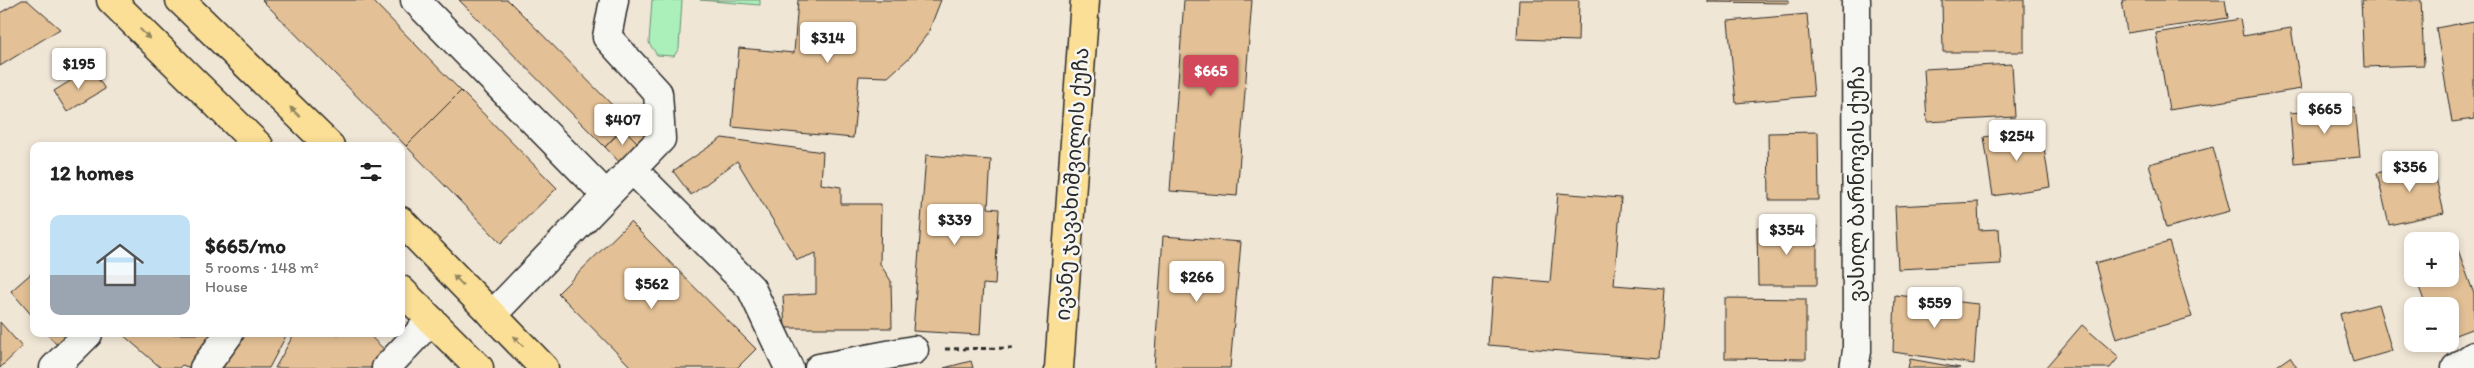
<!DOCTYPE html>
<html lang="en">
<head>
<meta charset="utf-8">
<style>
  :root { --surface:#fff; --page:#f2f2f2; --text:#222; --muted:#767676; --line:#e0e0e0; --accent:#d1495b }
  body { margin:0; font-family:Itim,"Noto Sans Georgian",sans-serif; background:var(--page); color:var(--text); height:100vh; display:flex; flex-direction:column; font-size:19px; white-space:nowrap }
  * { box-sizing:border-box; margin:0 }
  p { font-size:16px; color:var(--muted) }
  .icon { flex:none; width:28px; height:28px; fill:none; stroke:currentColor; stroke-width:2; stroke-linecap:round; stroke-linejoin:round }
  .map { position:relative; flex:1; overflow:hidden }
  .panel { position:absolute; left:30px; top:142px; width:375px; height:195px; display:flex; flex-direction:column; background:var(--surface); border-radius:10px; box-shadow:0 2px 8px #0003 }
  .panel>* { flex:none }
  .tools { position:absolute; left:2404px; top:232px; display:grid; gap:10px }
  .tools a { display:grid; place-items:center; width:55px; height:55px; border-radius:10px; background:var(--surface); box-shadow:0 2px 8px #0003; font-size:25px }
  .price { position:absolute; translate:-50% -42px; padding:0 11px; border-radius:5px; background:#fff; color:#222; font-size:16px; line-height:32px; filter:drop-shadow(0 1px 2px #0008) }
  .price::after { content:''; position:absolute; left:50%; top:30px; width:15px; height:11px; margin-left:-8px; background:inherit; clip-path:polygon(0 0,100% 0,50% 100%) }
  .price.selected { background:var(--accent); color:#fff }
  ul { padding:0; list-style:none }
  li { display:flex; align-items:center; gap:15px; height:125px; padding:0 20px }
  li+li { border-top:1px solid var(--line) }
  li span { display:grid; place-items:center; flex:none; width:140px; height:100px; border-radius:10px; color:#555 }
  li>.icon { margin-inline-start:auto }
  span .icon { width:60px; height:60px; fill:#fffc; stroke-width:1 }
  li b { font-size:21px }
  h2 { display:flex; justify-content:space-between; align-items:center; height:60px; padding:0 20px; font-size:21px }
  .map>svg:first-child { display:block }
  .green { fill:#abf0bb; stroke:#6b8e73 }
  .building { fill:#e3c095; stroke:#2b2b2b }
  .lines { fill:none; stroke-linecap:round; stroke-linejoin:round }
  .minor-casing { stroke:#2b2b2b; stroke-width:31 }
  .major-casing { stroke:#2b2b2b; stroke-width:31 }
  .path { stroke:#2b2b2b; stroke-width:3; stroke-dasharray:5 4; stroke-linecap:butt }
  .minor { stroke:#f6f6f2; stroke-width:28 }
  .major { stroke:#fbdf96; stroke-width:28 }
  .oneway { fill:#938560 }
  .labels { text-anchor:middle; stroke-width:5; stroke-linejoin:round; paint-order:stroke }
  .street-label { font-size:21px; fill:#2b2b2b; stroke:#f6f6f2 }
</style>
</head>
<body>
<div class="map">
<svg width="2474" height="368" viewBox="0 0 2474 368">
  <rect width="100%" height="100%" fill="#f0e6d6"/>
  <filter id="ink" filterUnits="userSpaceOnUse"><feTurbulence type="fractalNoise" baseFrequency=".02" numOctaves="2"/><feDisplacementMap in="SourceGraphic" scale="10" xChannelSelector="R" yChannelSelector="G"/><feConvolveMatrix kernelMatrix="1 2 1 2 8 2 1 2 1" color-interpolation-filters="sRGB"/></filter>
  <g filter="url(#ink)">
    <path class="green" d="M652,0H682L679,48L674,56L657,55L649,43Z
      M700,0H760V5Z"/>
    <path class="building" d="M22,0H27L60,29L0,66V13Z
      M262,0H372L461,91L406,146Z
      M459,0H508L629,122L605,147Z
      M798,0H941L928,33L910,57L888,77L859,76L853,138L732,127L739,48L794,53Z
      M1184,0H1252L1237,196L1170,191Z
      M1519,0H1579L1578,41L1517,39Z
      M1708,0H1789V3L1708,2Z
      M1942,0H2024V52H1943Z
      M2122,0H2225L2228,18L2127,33Z
      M2361,0H2421L2424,65L2364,67Z
      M1807,14L1814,96L1736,103L1728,21Z
      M2240,19L2243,36L2291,28L2301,89L2169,110L2156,33Z
      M2474,21V119L2452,122L2436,28Z
      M2012,64L2015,117L1927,122L1924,69Z
      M91,68L105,89L67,112L54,91Z
      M461,91L557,188L501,243L406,146Z
      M2355,107L2360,157L2294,163L2290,113Z
      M641,111L649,120L650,135L641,146L623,128Z
      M623,128L641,146L622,165L605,147Z
      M2041,128L2050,187L1993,196L1984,137Z
      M1818,132L1819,200H1769L1768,133Z
      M722,138L823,152L821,184L841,187V204H881L880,264L891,281L892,328H785L783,296L816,294V253L797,260L737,161L691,195L673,171Z
      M2213,147L2230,211L2166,228L2149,164Z
      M926,155L991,160L988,208L999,209L995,285L983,284L980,335L913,331Z
      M2432,161L2444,213L2389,225L2377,173Z
      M1558,193L1621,198L1614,285L1665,289L1660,359L1488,345L1493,277L1550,282Z
      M1978,202L1979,230L1999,229L2001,264L1898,269L1895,206Z
      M630,222L756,349L737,368H632L558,293Z
      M1817,226V285H1758L1757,227Z
      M1163,236L1241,242L1230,368H1154Z
      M2169,242L2192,317L2116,339L2095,263Z
      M2457,247L2474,294V328L2450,337V306H2426L2416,279H2450V250Z
      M34,271V318L11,291Z
      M1895,295L1978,304L1974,364L1893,352Z
      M1725,298L1806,299V359L1725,358Z
      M2378,304L2392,351L2353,362L2340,314Z
      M0,322L22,347L0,368Z
      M2082,325L2119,357L2110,368H2045Z
      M47,334H72L58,346Z
      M122,334H215L191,368L182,365L179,368H161Z
      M236,334H287L269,368H211Z
      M294,334H368L387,352L374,368H275Z
      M2290,357L2297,368H2274Z
      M1910,359L1960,368H1908Z
      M971,361L973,368H944Z"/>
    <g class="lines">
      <g class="minor-casing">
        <path id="minor" d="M415,0L606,195
          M632,169L751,288L789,368
          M492,315L661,139L658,93L607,37L614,0
          M54,368L88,334
          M204,368L229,334
          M386,368L431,320
          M819,368L914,350
          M1854,368L1857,351L1856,0
          M2456,368L2474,356"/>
      </g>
      <g class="major-casing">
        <path id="major" d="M111,0L259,146
          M180,0L330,146
          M401,221L544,368
          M401,290L479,368
          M1059,368L1085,0"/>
      </g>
      <path class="path" d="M945,349L1015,348"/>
      <use href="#minor" class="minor"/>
      <use href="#major" class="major"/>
    </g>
    <defs><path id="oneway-solid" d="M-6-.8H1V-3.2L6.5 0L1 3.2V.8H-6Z" transform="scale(1.25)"/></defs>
    <g class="oneway">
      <use href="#oneway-solid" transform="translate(145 34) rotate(45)"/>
      <use href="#oneway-solid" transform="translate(295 112) rotate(-136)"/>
      <use href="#oneway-solid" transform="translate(458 280) rotate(-134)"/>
      <use href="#oneway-solid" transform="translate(518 341) rotate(-135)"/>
    </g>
  </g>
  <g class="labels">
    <g class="street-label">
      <text transform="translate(1072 184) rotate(-86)" y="7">ივანე ჯავახიშვილის ქუჩა</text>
      <text transform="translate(1857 184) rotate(-90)" y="7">ვასილ ბარნოვის ქუჩა</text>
    </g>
  </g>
</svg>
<div class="tools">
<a>+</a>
<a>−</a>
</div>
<b class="price" style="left:828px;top:64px">$314</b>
<b class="price" style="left:79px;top:90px">$195</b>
<b class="price selected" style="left:1211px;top:97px">$665</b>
<b class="price" style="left:2325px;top:135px">$665</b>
<b class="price" style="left:623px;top:146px">$407</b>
<b class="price" style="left:2017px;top:162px">$254</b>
<b class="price" style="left:2410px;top:193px">$356</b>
<b class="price" style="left:955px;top:246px">$339</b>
<b class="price" style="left:1787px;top:256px">$354</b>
<b class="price" style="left:1197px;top:303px">$266</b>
<b class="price" style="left:652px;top:310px">$562</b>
<b class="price" style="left:1935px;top:329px">$559</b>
<section class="panel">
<h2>12 homes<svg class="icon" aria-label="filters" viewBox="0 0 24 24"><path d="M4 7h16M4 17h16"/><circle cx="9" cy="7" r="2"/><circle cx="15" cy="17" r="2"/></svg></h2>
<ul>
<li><span style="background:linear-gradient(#bfe0f5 60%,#9aa5b1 0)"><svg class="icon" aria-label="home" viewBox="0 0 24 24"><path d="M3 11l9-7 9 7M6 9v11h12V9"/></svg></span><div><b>$665/mo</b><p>5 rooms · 148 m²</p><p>House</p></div></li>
</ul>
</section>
</div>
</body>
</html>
